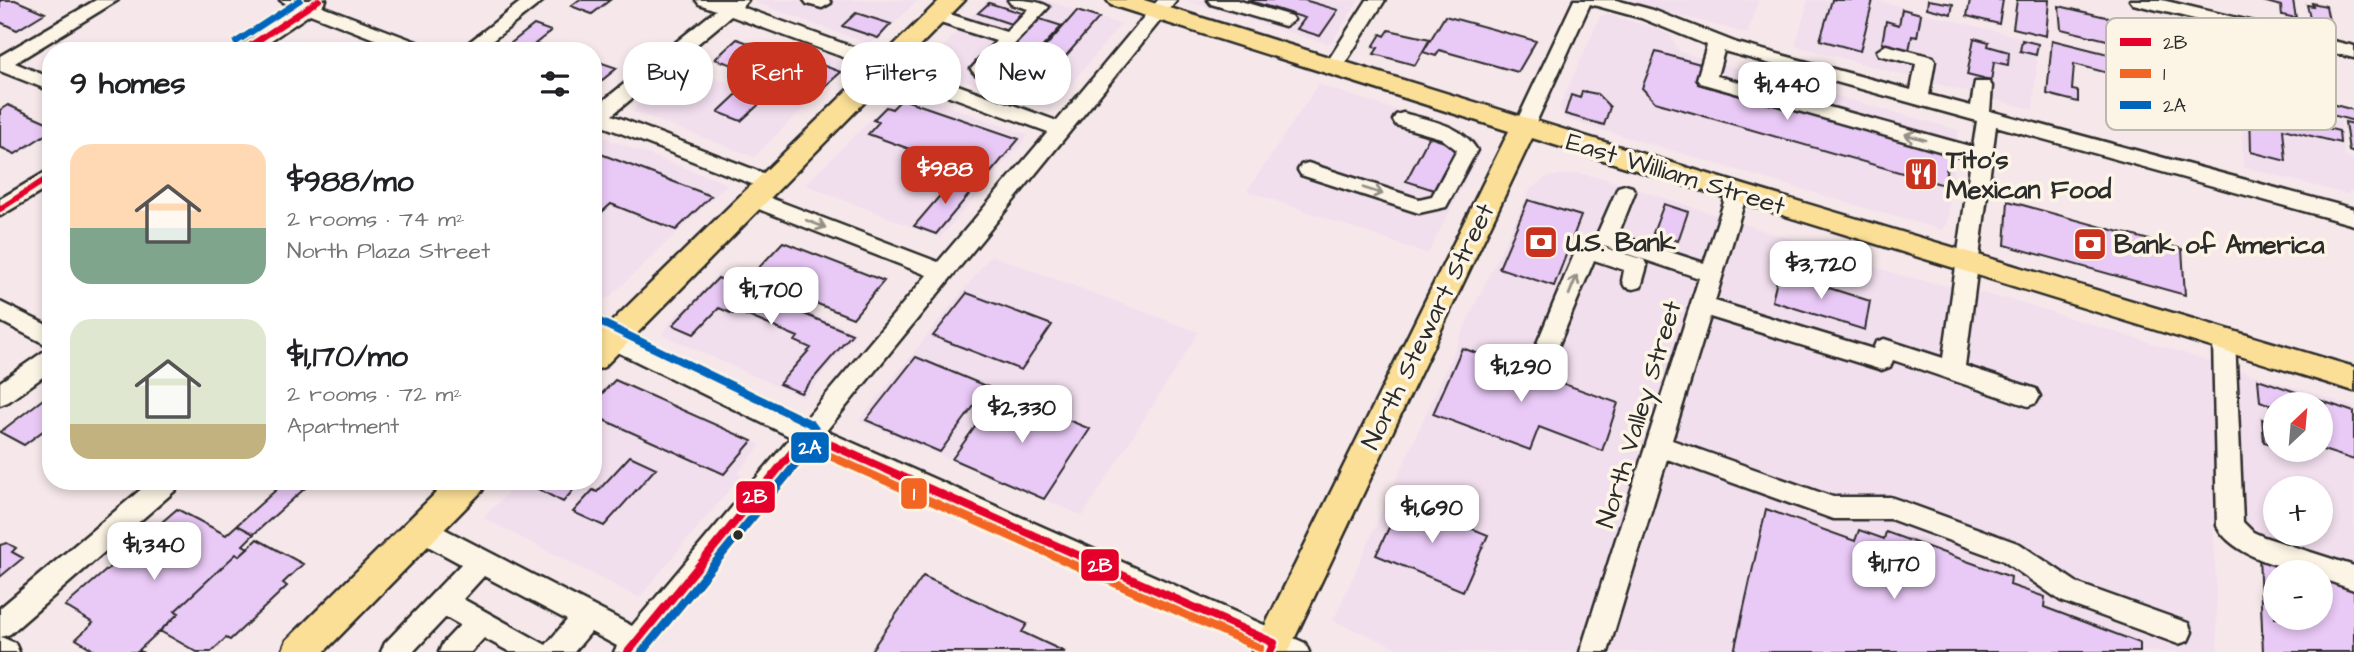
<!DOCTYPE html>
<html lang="en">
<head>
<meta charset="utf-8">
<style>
  :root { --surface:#fff; --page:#f6f6f6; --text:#202124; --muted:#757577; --accent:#c8321e }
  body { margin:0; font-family:"Architects Daughter",sans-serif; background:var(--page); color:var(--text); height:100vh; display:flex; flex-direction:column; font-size:26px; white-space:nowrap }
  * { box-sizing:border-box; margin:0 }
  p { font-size:23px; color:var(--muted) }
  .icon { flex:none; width:38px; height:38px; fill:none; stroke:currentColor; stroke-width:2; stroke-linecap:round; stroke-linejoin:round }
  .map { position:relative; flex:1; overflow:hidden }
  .sheet { position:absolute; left:42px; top:42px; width:560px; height:448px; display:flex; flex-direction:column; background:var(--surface); border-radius:28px; box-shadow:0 4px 10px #0003 }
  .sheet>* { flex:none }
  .guide { position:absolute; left:623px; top:42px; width:665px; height:63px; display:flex; gap:14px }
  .needle { width:46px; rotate:26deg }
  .buttons { position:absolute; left:2263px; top:392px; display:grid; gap:14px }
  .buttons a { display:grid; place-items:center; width:70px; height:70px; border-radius:50%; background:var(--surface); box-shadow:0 4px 10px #0003; font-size:35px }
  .price { position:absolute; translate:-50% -60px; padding:0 16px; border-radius:14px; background:#fff; color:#222; font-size:23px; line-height:46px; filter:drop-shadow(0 2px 4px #0008) }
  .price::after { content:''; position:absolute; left:50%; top:42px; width:21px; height:16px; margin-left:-10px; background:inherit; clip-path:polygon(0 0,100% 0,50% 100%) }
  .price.on { background:var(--accent); color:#fff }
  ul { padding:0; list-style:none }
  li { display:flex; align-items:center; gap:21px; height:175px; padding:0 28px }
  li span { display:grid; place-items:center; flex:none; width:196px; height:140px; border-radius:21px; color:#555 }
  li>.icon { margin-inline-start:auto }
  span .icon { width:84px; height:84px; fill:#fffc; stroke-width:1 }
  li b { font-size:30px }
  h2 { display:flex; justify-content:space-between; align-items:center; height:84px; padding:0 28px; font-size:30px }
  .chip { padding:0 24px; border-radius:28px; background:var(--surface); box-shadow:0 4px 10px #0003; font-size:24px; line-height:63px }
  .chip.on { background:var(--accent); color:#fff }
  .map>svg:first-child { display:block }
  .built { fill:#f2dfee; fill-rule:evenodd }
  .building { fill:#e9c9f6; stroke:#2b2b2b; stroke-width:2 }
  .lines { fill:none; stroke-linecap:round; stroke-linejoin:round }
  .minor-casing { stroke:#2b2b2b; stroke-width:5 }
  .major-casing { stroke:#2b2b2b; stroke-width:5 }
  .minor { fill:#fcf5e5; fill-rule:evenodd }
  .major { fill:#fbdf96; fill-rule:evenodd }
  .bus-1-far1-casing { stroke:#fcf5e5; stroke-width:10 }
  .bus-1-casing { stroke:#fcf5e5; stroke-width:13 }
  .bus-2-casing { stroke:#fcf5e5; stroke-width:13 }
  .bus-3-far1-casing { stroke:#fcf5e5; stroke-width:10 }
  .bus-3-casing { stroke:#fcf5e5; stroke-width:13 }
  .bus-1-far1 { stroke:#e4002b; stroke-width:6 }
  .bus-1 { stroke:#e4002b; stroke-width:8 }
  .bus-2 { stroke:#f26522; stroke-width:8 }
  .bus-3-far1 { stroke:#0065bd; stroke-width:6 }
  .bus-3 { stroke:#0065bd; stroke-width:8 }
  .oneway { stroke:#949088 }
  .bus-dot { fill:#2b2b2b; stroke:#fcf5e5; stroke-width:2.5 }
  .labels { text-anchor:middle; stroke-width:7; stroke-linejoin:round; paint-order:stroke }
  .poi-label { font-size:26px; font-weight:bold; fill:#2b2b2b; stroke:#fcf5e5; text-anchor:start }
  .street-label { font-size:26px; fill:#2b2b2b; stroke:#fcf5e5 }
  .key { fill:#fcf5e5; stroke:#bdb8ad; stroke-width:2 }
  .key-label { font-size:19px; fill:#2b2b2b }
  .line-badge { stroke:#fcf5e5; stroke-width:2.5 }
  .badge-label { font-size:19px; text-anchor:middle; font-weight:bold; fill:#fff }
</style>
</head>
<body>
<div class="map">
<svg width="2354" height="652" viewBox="0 0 2354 652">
  <rect width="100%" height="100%" fill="#f6e8ea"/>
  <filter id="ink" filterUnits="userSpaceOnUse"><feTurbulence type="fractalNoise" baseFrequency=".0143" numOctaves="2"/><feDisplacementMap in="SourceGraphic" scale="14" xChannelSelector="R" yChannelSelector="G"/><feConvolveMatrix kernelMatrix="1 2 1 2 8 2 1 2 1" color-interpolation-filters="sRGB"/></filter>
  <g filter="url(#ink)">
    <path class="built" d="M756,0H918L880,38L869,44L754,2Z
      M987,0H1044L1121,24L1050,110L924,67Z
      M1184,0H1359L1333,41L1327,44Z
      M1621,0H1759L1748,34Z
      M1808,0H1875L2039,42L2033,110L1795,46Z
      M1607,14L1656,28L1670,35L1680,52L1959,130L1947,224L1942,230L1874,211L1565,119L1559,107L1600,16Z
      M794,43L849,63L754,157L632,111L681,66L743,88Z
      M1318,84L1464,132L1478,141L1480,153L1428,254L1247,191Z
      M900,89L1029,135L940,238L805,185Z
      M2240,95L2341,121L2344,156L2354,159V192L2349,191V195L2243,167Z
      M603,137L728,184L610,297L604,299L593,295V145Z
      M1577,173L1600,177L1904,276L2017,301L2354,406V569L2210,521L2214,529L2218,652H1406L1333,621L1474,306L1530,190L1545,177ZM2275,404H2320V450H2275ZM2275,488H2320V534H2275Z
      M991,255L1199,332L1083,516L859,421Z
      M718,275L858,332L803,398L662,335L671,320Z
      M615,379L761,445L738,473L742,475L639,598L483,518L519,481H593V402Z"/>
    <path class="building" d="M0,0H15L45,13L17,30L0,22Z
      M579,0H610L592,14L571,6Z
      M1247,0H1304L1338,10L1320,36L1297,29L1305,18Z
      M1832,0H1873L1860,51L1820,40Z
      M1928,0L1953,4L1951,14L1927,8Z
      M1970,0H2003L1999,24L1967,16Z
      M2017,0H2049L2046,36L2013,28Z
      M2259,0H2293L2296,18L2282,15L2281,6Z
      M989,3L1021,13L1011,24L978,13Z
      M2312,3L2326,6L2329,21L2310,17L2307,5L2313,6Z
      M2059,6L2144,26L2140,48L2061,29Z
      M1902,9L1921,14L1917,37L1912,36L1909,50L1882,43L1886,21L1899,25Z
      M1077,11L1099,18L1030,97L1008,89Z
      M856,13L891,24L878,38L842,26Z
      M1445,16L1536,41L1518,72L1439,50L1436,56L1423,52Z
      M1040,19L1062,26L1035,55L1012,48Z
      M534,25L551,31L535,44L555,51H501Z
      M1389,30L1430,39L1415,65L1374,54L1378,48L1373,47L1381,34L1385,36Z
      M1974,38L1989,42L1988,46L2009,52L2008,65L1994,62L1991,81L1967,75Z
      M737,39L754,45L733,65L715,59Z
      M2022,40L2038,44L2036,55L2020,51Z
      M2052,40L2184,73L2185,123L2152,114L2153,103L2159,104V86L2108,76V73L2074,64L2072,90L2078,91V102L2047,94Z
      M1656,52L1704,65L1698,84L1949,154L1944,185L1655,102L1642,88Z
      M785,53L795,56L779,70L786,73L774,83L757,77Z
      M800,57L841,72L823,88L784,75L786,73L783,72Z
      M593,60L617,68L601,81L593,78Z
      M755,77L779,86L741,121L718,112Z
      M1582,91L1597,94L1610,107L1604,125L1565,114L1571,95L1580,98Z
      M902,99L1019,139L987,177L868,134L879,122L873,120L886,107L892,109Z
      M2320,101L2354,110V121L2321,112Z
      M8,105L51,124V131L15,154L0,147V110Z
      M2250,109L2339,131L2340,143L2283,129L2286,161L2251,152Z
      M2345,122L2354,124V153L2349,151Z
      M1429,137L1457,146L1434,190L1406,181Z
      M593,151L711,196L676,230L611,204L593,220Z
      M955,178L977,185L936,234L914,226Z
      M1528,200L1581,216L1554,286L1499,268Z
      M2008,201L2182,249L2185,295L2005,245Z
      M1664,204L1688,212L1678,241L1653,233Z
      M783,242L884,281L853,318L750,277Z
      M1779,272L1870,301L1865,330L1772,301Z
      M718,278L852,334L801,393L779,384L811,348L795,341L798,337L736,311L733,314L719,308L694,334L673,325Z
      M967,293L1052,325L1021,370L933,336Z
      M1462,348L1618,403L1602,451L1539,427L1530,450L1433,414Z
      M916,357L988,387L940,452L866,420Z
      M2258,379L2354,412V460L2320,449V404H2275V407L2260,401Z
      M615,380L752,441L724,474L593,415V403Z
      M1000,392L1090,429L1044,499L952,459Z
      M51,393V425L24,445L0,432Z
      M2262,419L2275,423V445L2264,442Z
      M630,456L656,468L604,526L573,512L593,490L597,492Z
      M286,481H313L254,534L237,525Z
      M543,481H581L563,502L536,488Z
      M1402,500L1488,535L1463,591L1376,555Z
      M177,509L226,535L237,525L254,534L243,545L248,548L239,556L236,554L175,611L179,613L139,650L142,652H97L76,639L93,623L65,606Z
      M1766,509L1855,541L1859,530L1884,539L1886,532L2011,577L2010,585L2045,597L2044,607L2140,643V652H1734Z
      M257,539L303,564L283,583L287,586L230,640L226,638L211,652H197L160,631L179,613L175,611L236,554L239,556Z
      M7,543L16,548L12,552L23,558L0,577V545Z
      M2259,555L2309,572H2275V618H2320V576L2354,588V652H2263Z
      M923,576L1027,624L1022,632L1065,652H870Z"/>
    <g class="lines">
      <g class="minor-casing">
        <path id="minor" d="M96,0H118L15,63L51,78V91L0,71V56Z
          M280,0H326L322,6L430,47L432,51H405L310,14L255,51H233L294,8Z
          M523,0H544L479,51H458Z
          M696,0H748L742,7L1057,121L1158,0H1177L826,431L1305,643L1309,652H1265L813,447L645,652H614L617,646L591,632L574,652H510L484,638L471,652H439L443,643L460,625L446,617L413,652H381L385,643L461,564L413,538L409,530L413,522L422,519L431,522L632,626L791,437L593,340V321L804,421L927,275L746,204L743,199L746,194L753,192L760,194L938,262L1048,132L731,16L612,115L776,178L779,183L776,188L769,190L762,188L600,125L593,127V109L716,10L699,4ZM484,576L567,620L546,645L463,599Z
          M804,0H829L831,3L822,8L807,4Z
          M1008,0C1022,0 1039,0 1049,7L993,67L1003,71L1006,75L1003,79C993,82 976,78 971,69L996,41L931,20L928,16L937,10L1006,32L1028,9L1011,4Z
          M1208,0H1237L1291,16L1294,20L1285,26L1211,4Z
          M1367,0H1385L1340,71H1326L1324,67Z
          M1574,0H1616L1653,10L1737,43L1911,90L1916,64L1879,55L1877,51L1886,45L1933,57L1935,61L1929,95L1971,106L1975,82H1989L1992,86L1990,111L2354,209V225L1996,126L1965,366L2036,389L2040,396L2036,403L2028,406L1893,360L1890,367L1882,370L1710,317L1672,440L1833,497H1890L1899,500L2020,544L2079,584L2188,623L2192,632L2188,641L2178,644L2061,601L2002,560L1890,519H1833L1667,459L1608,652H1580L1699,278L1598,244L1595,239L1618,187L1625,185L1632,187L1635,192L1618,235L1704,263L1727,193L1730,188L1737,186L1744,188L1747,193L1715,301L1873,349L1876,342L1884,339L1943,358L1971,160L1700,83L1697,79L1707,45L1641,18L1590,4L1534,127L1531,132H1517L1514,127ZM1724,51L1977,121L1973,147L1717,76Z
          M2130,0H2162L2354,46V58L2133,4Z
          M1403,113C1431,121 1461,124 1477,150L1446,207L1419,213L1301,175L1298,170L1301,165L1308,163L1419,199L1432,196L1457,150L1441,138L1396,125L1393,120L1396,115Z
          M51,169V186L0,216V199Z
          M1587,242L1644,260L1647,266L1641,287L1633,289L1625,287L1622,281L1624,270L1594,260L1555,354L1547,357L1539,354L1535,348L1576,250L1579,244Z
          M0,302L51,327V347L0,321Z
          M2224,330L2232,333L2235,339L2243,522L2253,532L2264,537L2354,566V590L2320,578V572C2289,572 2232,556 2217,526L2213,339L2216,333Z
          M51,349V371L8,402L0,405V382L43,352Z
          M151,481H181L178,488L10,634L1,637L15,643L19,652H0V608Z"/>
      </g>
      <g class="major-casing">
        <path id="major" d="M940,0H965L604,367L593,371V340Z
          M1107,0H1144L1747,186L2354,367V391L1532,138L1288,652H1252L1509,131L1111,5Z
          M448,481H486L482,491L324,652H282L287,640Z"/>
      </g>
      <use href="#minor" class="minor"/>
      <use href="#major" class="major"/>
      <g class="bus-1-far1-casing">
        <path id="bus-1-far1" d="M242,51L319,0
          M0,209L51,176"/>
      </g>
      <g class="bus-1-casing">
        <path id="bus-1" d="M628,652L807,434L1274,643L1270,652"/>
      </g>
      <g class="bus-2-casing">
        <path id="bus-2" d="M642,652L810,447L1260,648"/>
      </g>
      <g class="bus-3-far1-casing">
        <path id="bus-3-far1" d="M236,42L300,0"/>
      </g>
      <g class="bus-3-casing">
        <path id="bus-3" d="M598,321L811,424L817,432L815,441L642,652"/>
      </g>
      <use href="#bus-1-far1" class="bus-1-far1"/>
      <use href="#bus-1" class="bus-1"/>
      <use href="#bus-2" class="bus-2"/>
      <use href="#bus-3-far1" class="bus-3-far1"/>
      <use href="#bus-3" class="bus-3"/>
    </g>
    <defs><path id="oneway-shaft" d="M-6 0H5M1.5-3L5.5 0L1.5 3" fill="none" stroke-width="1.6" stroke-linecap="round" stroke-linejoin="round" transform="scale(1.75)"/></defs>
    <g class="oneway">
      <use href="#oneway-shaft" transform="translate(1915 137) rotate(-164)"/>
      <use href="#oneway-shaft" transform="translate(1373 191) rotate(18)"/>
      <use href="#oneway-shaft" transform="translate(816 224) rotate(21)"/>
      <use href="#oneway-shaft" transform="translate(1573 285) rotate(-68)"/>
    </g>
  </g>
  <defs>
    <g id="restaurant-square" transform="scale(1.75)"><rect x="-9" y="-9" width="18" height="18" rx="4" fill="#c8321e" stroke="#fcf5e5"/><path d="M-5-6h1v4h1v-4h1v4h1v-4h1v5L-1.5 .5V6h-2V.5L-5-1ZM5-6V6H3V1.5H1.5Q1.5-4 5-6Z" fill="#fff"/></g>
    <g id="bank-square" transform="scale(1.75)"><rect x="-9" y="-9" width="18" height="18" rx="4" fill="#c8321e" stroke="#fcf5e5"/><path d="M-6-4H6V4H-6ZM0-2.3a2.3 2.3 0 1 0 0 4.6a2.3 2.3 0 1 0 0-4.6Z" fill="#fff"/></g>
  </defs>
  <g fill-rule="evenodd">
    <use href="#restaurant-square" x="1921" y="174"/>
    <use href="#bank-square" x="1541" y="242"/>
    <use href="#bank-square" x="2090" y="244"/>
  </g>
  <circle class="bus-dot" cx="738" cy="535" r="6"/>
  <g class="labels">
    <g class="poi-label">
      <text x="1946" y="168">Tito's<tspan x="1946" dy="30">Mexican Food</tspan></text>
      <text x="1566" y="251">U.S. Bank</text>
      <text x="2114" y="253">Bank of America</text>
    </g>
    <g class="street-label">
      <text transform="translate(1676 173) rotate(17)" y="9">East William Street</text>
      <text transform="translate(1427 326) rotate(-64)" y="9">North Stewart Street</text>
      <text transform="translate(1638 414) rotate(-73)" y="9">North Valley Street</text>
    </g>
  </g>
  <rect x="2106" y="18" width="230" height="112" rx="10" class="key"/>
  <rect x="2120" y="38" width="31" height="8" fill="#e4002b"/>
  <rect x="2120" y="69" width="31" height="9" fill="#f26522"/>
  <rect x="2120" y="101" width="31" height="8" fill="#0065bd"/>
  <g class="key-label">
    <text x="2163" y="49">2B</text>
    <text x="2163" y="80">1</text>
    <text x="2163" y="112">2A</text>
  </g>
  <g class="line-badge">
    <rect x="790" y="431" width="40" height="33" rx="7" fill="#0065bd"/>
    <rect x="900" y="477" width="28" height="33" rx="7" fill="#f26522"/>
    <rect x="735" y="480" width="41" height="34" rx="7" fill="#e4002b"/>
    <rect x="1080" y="548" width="40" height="34" rx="7" fill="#e4002b"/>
  </g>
  <g class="badge-label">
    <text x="810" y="454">2A</text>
    <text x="914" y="500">1</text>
    <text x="755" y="503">2B</text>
    <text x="1100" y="572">2B</text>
  </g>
</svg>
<div class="buttons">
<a><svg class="needle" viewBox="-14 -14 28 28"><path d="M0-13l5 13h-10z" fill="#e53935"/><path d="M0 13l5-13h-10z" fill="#757577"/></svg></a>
<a>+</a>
<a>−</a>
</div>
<b class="price" style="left:1787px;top:122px">$1,440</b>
<b class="price on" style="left:945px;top:206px">$988</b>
<b class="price" style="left:1821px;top:301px">$3,720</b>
<b class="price" style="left:771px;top:327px">$1,700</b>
<b class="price" style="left:1521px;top:404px">$1,290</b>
<b class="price" style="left:1022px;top:445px">$2,330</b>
<b class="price" style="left:1432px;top:545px">$1,690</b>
<b class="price" style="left:154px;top:582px">$1,340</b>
<b class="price" style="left:1894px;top:601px">$1,170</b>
<div class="guide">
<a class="chip">Buy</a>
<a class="chip on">Rent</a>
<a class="chip">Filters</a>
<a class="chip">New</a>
</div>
<section class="sheet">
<h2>9 homes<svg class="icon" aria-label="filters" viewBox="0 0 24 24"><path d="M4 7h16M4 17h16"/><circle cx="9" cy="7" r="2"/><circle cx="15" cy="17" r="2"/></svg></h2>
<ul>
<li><span style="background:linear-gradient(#ffd9b3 60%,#7fa58c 0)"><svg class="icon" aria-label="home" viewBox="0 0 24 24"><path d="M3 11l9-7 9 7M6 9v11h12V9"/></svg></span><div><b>$988/mo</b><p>2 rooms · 74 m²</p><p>North Plaza Street</p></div></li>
<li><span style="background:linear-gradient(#dfe7d0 75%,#c2b280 0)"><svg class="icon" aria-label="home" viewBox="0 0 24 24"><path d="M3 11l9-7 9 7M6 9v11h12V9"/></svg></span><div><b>$1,170/mo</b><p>2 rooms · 72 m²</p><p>Apartment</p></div></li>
</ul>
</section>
</div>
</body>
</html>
